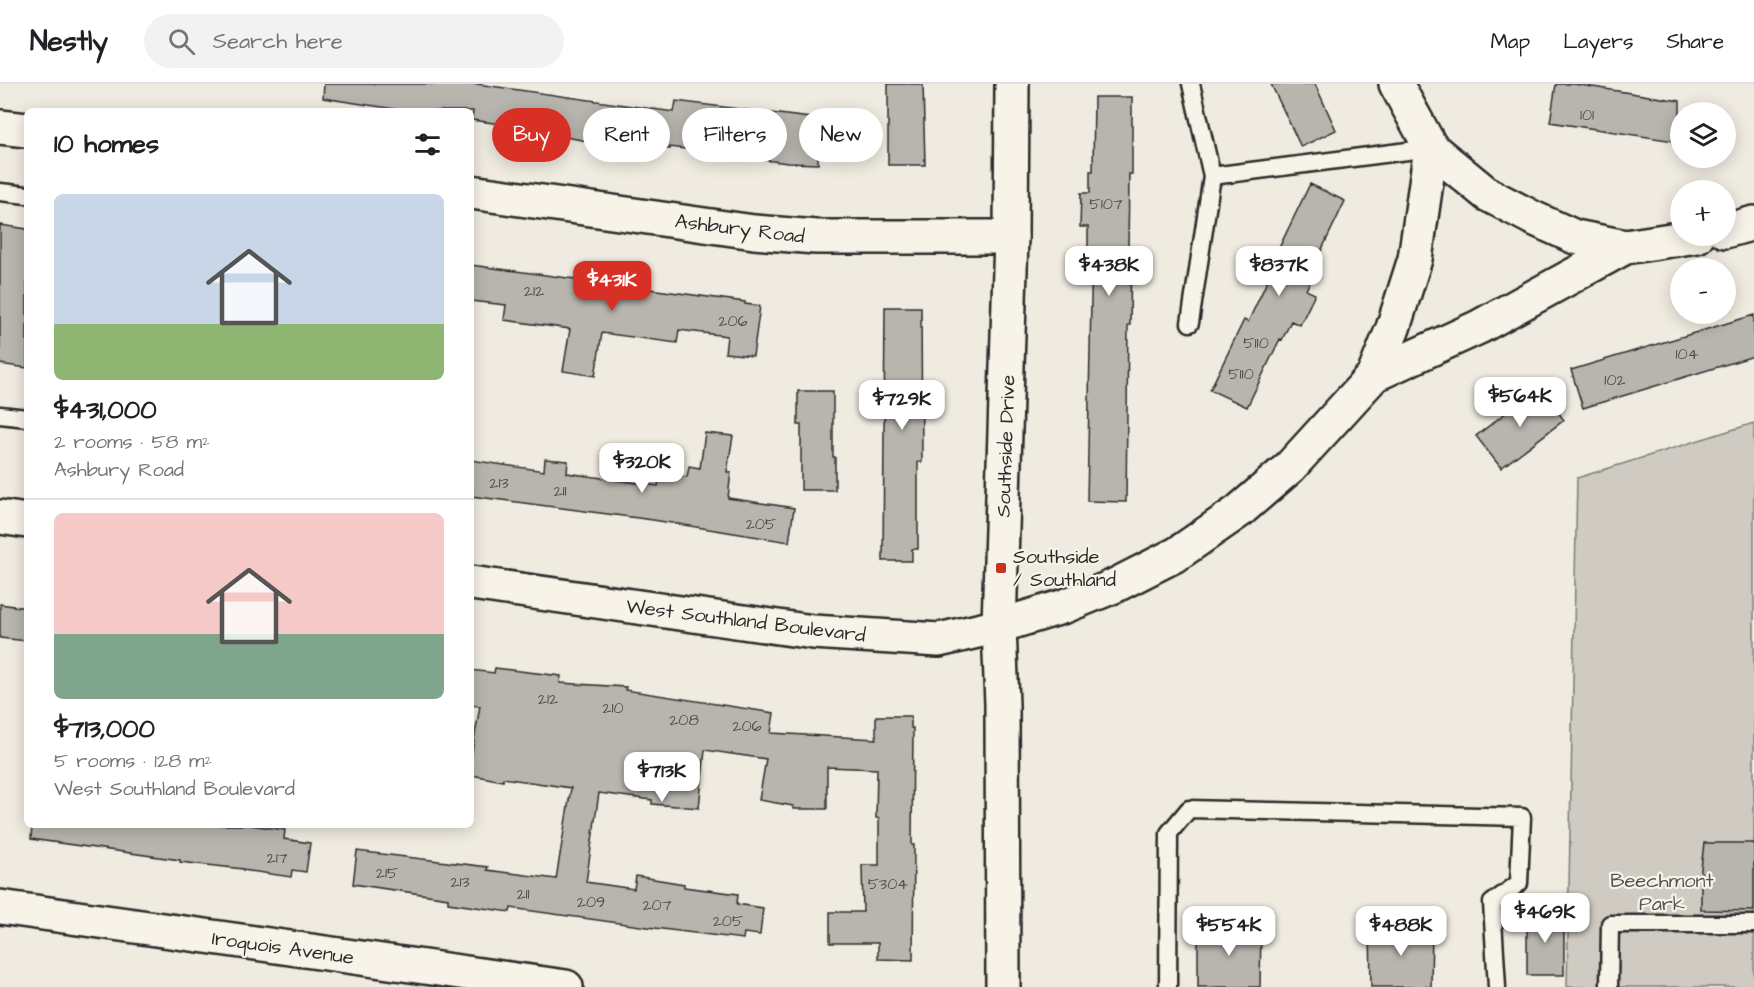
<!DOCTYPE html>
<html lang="en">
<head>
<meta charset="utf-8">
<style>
  :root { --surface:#fff; --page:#f2f2f2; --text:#202124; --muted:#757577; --line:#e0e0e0; --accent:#d93025 }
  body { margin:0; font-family:"Architects Daughter",sans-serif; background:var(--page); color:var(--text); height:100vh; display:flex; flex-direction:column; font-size:22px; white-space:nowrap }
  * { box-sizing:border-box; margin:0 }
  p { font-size:20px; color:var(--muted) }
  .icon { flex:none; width:33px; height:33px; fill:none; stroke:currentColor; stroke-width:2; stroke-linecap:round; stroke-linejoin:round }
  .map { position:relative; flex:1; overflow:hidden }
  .details { position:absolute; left:24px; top:24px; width:450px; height:720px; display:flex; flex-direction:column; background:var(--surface); border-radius:9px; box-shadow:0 3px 15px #0003 }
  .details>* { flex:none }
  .banner { position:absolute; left:492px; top:24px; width:570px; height:54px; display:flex; gap:12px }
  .tools { position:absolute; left:1670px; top:18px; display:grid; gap:12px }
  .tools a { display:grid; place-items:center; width:66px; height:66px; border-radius:50%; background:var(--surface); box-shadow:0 3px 15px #0003; font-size:30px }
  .price { position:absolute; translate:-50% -51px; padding:0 14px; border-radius:12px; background:#fff; color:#222; font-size:20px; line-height:39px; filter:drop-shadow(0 2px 3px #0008) }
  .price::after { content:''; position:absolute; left:50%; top:36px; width:18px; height:14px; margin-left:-9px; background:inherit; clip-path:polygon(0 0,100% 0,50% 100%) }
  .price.active { background:var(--accent); color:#fff }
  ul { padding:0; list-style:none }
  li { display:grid; align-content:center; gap:12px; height:318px; padding:0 30px }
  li+li { border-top:2px solid var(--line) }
  li span { display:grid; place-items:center; height:186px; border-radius:9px; color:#555 }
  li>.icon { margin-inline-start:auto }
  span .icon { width:108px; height:108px; fill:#fffc; stroke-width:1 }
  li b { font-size:26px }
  h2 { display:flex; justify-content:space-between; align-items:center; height:72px; padding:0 30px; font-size:26px }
  .pill { padding:0 21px; border-radius:27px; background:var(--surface); box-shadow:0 3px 15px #0003; font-size:21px; line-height:54px }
  .pill.active { background:var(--accent); color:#fff }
  header { display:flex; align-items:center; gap:36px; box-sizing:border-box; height:84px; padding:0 30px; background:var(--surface); border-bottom:2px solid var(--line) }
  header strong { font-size:28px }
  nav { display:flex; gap:33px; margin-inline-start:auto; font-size:21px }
  .search { width:420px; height:54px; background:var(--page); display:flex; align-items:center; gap:15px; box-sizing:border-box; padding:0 21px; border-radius:33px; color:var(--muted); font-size:22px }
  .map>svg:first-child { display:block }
  .green { fill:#cfcbc2; stroke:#7d7b76; stroke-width:1.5 }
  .building { fill:#b8b5ae; stroke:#2b2b2b; stroke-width:1.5 }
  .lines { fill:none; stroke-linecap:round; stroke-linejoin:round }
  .service-casing { stroke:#2b2b2b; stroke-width:21 }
  .minor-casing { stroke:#2b2b2b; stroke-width:38 }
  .secondary-casing { stroke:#2b2b2b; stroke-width:38 }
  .service { stroke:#f7f3e8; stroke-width:16 }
  .minor { stroke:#f7f3e8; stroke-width:33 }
  .secondary { stroke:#f7f3e8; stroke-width:33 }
  .poi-dot { fill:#c8321e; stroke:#f7f3e8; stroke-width:2 }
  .labels { text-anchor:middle; stroke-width:4.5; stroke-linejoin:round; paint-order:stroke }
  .number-label { font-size:16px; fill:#4e4e4c }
  .street-label { font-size:20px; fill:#2b2b2b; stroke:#f7f3e8 }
  .poi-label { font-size:20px; fill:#2b2b2b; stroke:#f7f3e8; text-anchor:start }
  .park-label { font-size:20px; fill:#545351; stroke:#f7f3e8 }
</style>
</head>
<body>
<header>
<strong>Nestly</strong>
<div class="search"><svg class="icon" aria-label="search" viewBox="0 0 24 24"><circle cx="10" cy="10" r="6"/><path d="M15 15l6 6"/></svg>Search here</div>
<nav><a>Map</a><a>Layers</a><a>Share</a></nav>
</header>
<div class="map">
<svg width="1754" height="903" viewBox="0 0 1754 903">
  <rect width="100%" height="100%" fill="#efebe0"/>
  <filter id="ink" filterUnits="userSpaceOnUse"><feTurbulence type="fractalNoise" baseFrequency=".0167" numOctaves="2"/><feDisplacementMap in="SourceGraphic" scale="12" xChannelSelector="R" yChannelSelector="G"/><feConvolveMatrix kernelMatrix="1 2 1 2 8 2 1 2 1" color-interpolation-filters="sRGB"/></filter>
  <g filter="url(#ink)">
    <path class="green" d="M1754,339V903H1567L1577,394Z"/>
    <path class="building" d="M324,0H477L674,28L676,17L818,35V80L788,79L750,74L749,76L717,71V69L670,63V65L605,54L604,60L543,49V46L472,36L473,27H394L395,25L323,14Z
      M888,0H923L925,81H888Z
      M1271,0H1315L1336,46L1301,63Z
      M1556,0H1574L1680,17V58L1550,38Z
      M1094,13H1132V90H1129L1128,164H1131L1130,241H1128L1126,418L1087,417L1092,165H1088V143H1080L1081,109H1090V87H1093Z
      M1310,100L1345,117L1312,186L1315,187L1306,206L1315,210L1300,241L1291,237L1282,256L1280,255L1247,323L1210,306L1244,236L1248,238L1280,170L1277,168Z
      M0,141L27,145V284L0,280Z
      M471,181L745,218V220L760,222L753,272L725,269L727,252L679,246L677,259L602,249L595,292L563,287L570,245L504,236L506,221L471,217Z
      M885,223H921L922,378H918V465H912V477H883Z
      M1754,231V272L1583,324L1571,286Z
      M1539,303L1564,336L1501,384L1476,352Z
      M798,307H833V373H835V406H801V341H798Z
      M705,349L733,352L727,388H731L728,414L794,424L789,458L653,436L471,412V376L544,387L545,375L568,377L567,389L658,402L660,389L687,393L689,382L700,384Z
      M0,520L27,524V557L0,554Z
      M495,584L561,592L560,599L626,603L625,606L774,629L771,649L876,655V632H911V644H913L912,761H914L913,876L878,875V859H830V828H863L862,781H879V734H876L877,685L827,683V725H793V722L759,716L766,675L705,666L699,724L652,720V716L599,709L586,798L634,805L636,792L684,800V803L738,810L737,820L763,824L760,851L744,849L743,855L662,845L511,824L510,828L448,819V814L353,800L357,767L488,783L487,786L556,795L571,704L503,694V697L471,691V673L480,622L471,621V586L494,589Z
      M32,741H250L285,746L284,755L310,759L306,788L292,786L291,793L243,786V785L180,778V776L31,755Z
      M1704,759H1754V827L1701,826V785Z
      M1527,828L1564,829V891H1527Z
      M1198,842L1261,843L1260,903H1198Z
      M1370,843L1432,844L1431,903H1371Z"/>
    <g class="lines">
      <g class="service-casing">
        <path id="service" d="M1212,92L1431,64
          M0,108L27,111
          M1190,239L1212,92L1191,0
          M0,331L27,334
          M1168,903L1169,749L1189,725L1522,733L1519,799L1492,819L1497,903
          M1609,903L1610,840H1754"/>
      </g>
      <g class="minor-casing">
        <path id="minor" d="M1396,0L1431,64L1487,110L1533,134L1575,153L1625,163
          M0,43L27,46
          M471,108L754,148L816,153H1011
          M1725,147L1754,139
          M1374,291L1393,244L1415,175L1431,64
          M0,433L27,437
          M471,499L813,548L939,556L999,542L1065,522L1114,502L1177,470L1239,427L1290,383L1374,291L1479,243L1625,163L1697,152
          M0,823L566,903"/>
      </g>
      <g class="secondary-casing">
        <path id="secondary" d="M1003,903L1002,621L999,542L1011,153L1012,0"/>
      </g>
      <use href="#service" class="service"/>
      <use href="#minor" class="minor"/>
      <use href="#secondary" class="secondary"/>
    </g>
  </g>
  <rect class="poi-dot" x="995" y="478" width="12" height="12" rx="3"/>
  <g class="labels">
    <g class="number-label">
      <text x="1587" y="36">101</text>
      <text x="1106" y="125">5107</text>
      <text x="534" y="212">212</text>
      <text x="733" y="242">206</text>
      <text x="1256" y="264">5110</text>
      <text x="1687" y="275">104</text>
      <text x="1241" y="295">5110</text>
      <text x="1615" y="301">102</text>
      <text x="499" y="404">213</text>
      <text x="560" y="412">211</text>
      <text x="761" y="445">205</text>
      <text x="548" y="620">212</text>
      <text x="613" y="629">210</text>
      <text x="684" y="641">208</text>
      <text x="747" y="647">206</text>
      <text x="277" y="779">217</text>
      <text x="387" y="794">215</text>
      <text x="460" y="803">213</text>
      <text x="888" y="805">5304</text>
      <text x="523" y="815">211</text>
      <text x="591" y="823">209</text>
      <text x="657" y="826">207</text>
      <text x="728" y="842">205</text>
    </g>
    <g class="street-label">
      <text transform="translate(740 144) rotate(7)" y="7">Ashbury Road</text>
      <text transform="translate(1005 362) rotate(-88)" y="7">Southside Drive</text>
      <text transform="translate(746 536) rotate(7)" y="7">West Southland Boulevard</text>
      <text transform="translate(283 863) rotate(8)" y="7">Iroquois Avenue</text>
    </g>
    <g class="poi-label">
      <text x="1013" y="479">Southside<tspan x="1013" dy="23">/ Southland</tspan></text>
    </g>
    <g class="park-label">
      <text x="1662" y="803">Beechmont<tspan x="1662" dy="23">Park</tspan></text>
    </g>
  </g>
</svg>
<div class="tools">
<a><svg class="icon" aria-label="layers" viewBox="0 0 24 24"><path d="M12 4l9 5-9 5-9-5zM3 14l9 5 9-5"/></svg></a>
<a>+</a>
<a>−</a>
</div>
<b class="price" style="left:1109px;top:213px">$438K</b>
<b class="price" style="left:1279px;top:213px">$837K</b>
<b class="price active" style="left:612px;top:228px">$431K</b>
<b class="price" style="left:1520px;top:344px">$564K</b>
<b class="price" style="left:902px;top:347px">$729K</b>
<b class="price" style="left:642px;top:410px">$320K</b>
<b class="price" style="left:662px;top:719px">$713K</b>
<b class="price" style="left:1545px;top:860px">$469K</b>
<b class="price" style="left:1229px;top:873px">$554K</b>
<b class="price" style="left:1401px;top:873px">$488K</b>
<div class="banner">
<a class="pill active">Buy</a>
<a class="pill">Rent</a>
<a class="pill">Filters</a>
<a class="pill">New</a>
</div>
<section class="details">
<h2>10 homes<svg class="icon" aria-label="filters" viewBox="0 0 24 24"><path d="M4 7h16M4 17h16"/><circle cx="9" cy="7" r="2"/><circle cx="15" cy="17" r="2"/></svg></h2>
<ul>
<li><span style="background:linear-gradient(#c9d6e8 70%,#8fb573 0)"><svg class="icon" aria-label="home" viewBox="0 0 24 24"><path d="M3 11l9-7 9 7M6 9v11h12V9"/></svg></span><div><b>$431,000</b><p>2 rooms · 58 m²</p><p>Ashbury Road</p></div></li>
<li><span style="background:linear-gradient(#f6c9c9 65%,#7fa58c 0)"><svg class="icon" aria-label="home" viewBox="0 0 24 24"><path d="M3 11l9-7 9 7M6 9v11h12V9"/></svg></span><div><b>$713,000</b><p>5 rooms · 128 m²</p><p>West Southland Boulevard</p></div></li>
</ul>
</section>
</div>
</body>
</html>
